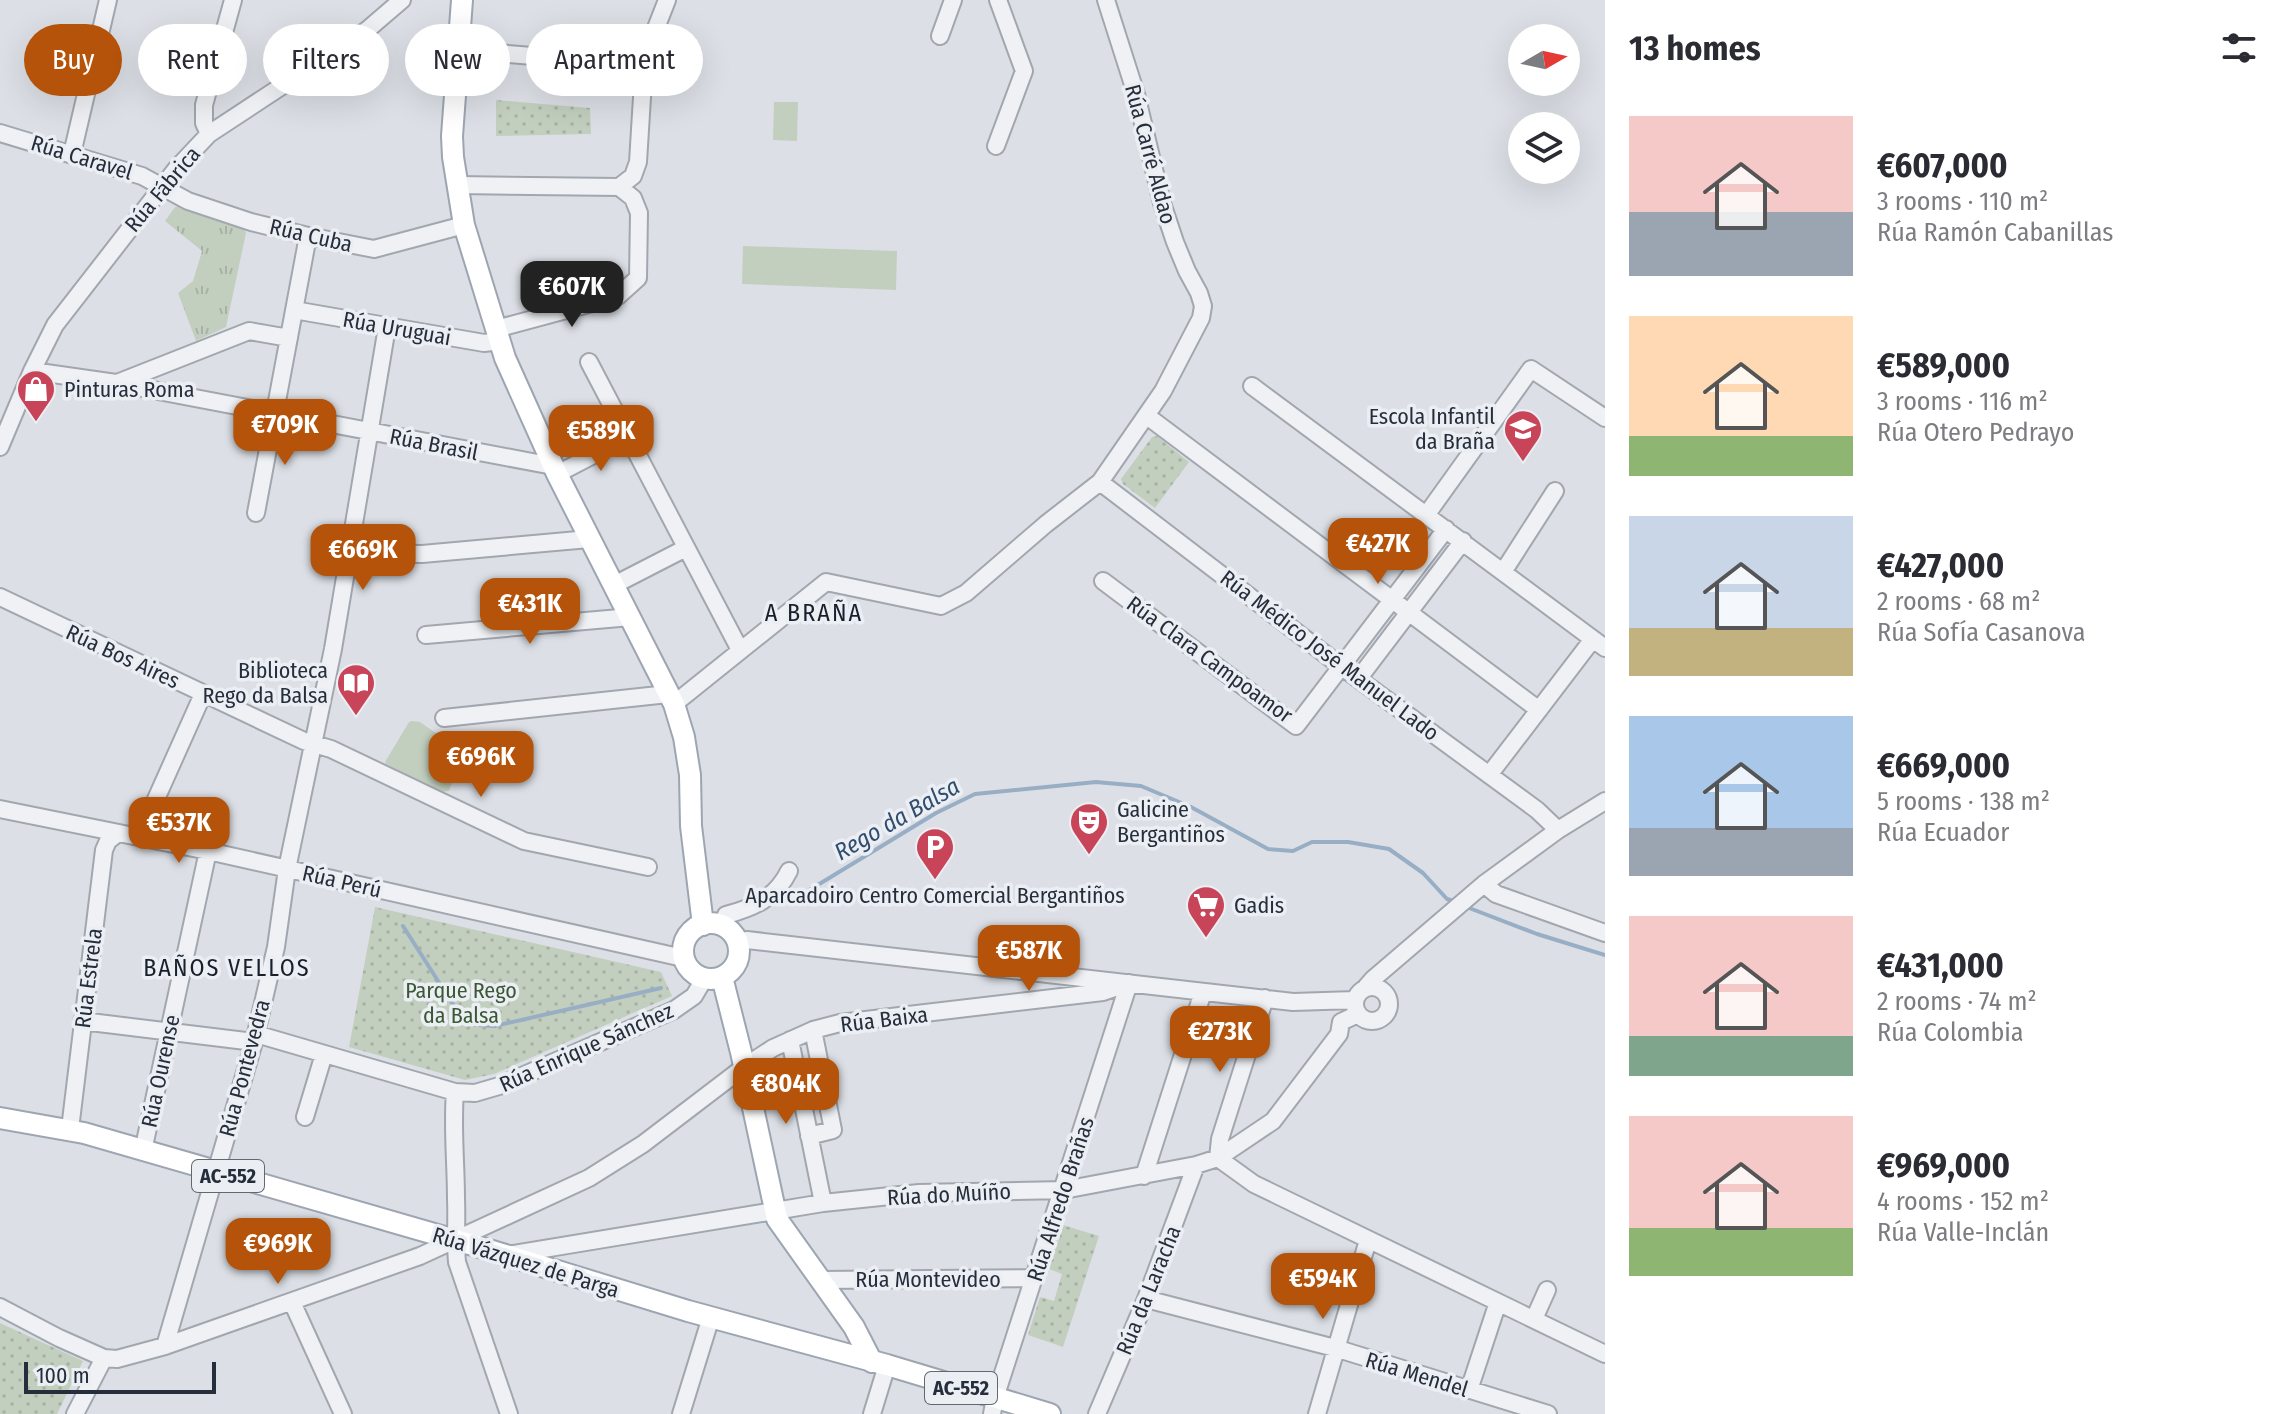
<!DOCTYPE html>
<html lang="en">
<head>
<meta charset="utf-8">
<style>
  :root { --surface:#fff; --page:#f2f2f3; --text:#2b2b33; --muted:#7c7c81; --accent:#b45309 }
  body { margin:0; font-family:"Fira Sans Condensed",sans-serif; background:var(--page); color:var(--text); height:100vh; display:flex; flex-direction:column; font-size:30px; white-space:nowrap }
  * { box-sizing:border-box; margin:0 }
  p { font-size:26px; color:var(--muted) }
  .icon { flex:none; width:44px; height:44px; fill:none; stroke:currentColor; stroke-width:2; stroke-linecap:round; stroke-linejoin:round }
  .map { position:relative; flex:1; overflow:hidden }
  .drawer { display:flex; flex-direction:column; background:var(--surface); width:680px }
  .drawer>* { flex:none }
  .banner { position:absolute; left:24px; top:24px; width:760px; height:72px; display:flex; gap:16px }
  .needle { width:52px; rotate:81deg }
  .tools { position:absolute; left:1508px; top:24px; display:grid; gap:16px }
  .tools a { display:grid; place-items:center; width:72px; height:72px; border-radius:50%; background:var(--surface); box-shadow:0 8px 32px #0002; font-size:40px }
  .scale { position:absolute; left:24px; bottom:20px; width:192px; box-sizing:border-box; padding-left:8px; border:4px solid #272e3b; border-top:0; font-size:22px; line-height:28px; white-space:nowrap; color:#272e3b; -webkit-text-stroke:6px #ebeff4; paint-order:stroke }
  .price { position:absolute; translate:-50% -68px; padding:0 18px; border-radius:16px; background:var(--accent); color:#fff; font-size:26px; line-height:52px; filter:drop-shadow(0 2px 4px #0008) }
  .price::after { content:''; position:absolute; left:50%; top:48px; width:24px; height:18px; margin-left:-12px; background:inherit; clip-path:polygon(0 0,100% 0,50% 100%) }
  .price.on { background:#222; color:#fff }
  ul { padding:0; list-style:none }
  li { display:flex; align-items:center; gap:24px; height:200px; padding:0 24px }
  li span { display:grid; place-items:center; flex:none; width:224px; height:160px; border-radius:0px; color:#555 }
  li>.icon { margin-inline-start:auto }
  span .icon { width:96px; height:96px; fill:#fffc; stroke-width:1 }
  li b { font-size:34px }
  h2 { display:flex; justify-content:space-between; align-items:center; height:96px; padding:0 24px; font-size:34px }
  .pill { padding:0 28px; border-radius:36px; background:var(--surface); box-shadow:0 8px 32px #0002; font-size:28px; line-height:72px }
  .pill.on { background:var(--accent); color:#fff }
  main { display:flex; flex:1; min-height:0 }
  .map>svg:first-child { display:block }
  .grass { fill:url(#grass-tufts) }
  .park { fill:url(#park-dots) }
  .pitch { fill:#c2cfbe }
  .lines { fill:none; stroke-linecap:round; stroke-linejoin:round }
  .stream { stroke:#98aec5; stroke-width:4 }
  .minor-casing { stroke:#a2a7af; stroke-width:20 }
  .major-casing { stroke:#9ca5b1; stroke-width:24 }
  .minor { stroke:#eff1f4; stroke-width:16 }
  .major { stroke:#fff; stroke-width:20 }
  .labels { text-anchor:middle; stroke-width:7; stroke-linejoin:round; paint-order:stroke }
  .shield { fill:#ebeff4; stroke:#626872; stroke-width:2 }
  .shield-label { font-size:20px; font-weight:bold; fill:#272e3b }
  .street-label { font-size:22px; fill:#272e3b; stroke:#ebeff4 }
  .poi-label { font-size:22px; fill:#272e3b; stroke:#ebeff4; text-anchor:start }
  .park-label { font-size:22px; fill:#3b5734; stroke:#ebeff4 }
  .neighbourhood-label { font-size:24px; letter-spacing:2px; fill:#19202c; stroke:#ebeff4 }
  .water-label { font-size:24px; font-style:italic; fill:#324e6e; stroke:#ebeff4 }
</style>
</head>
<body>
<main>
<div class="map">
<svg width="1605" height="1414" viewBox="0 0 1605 1414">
  <defs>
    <pattern id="grass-tufts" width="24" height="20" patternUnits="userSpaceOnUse" patternTransform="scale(2)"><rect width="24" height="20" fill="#c2cfbe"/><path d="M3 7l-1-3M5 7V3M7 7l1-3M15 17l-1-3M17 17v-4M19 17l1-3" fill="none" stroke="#a7b2a4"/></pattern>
    <pattern id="park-dots" width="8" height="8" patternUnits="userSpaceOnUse" patternTransform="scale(2)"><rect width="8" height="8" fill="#c2cfbe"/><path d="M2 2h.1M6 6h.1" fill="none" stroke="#a7b2a4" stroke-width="1.8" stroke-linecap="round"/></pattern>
  </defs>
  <rect width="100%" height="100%" fill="#dce0e6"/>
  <path class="grass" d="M179,206L243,226L246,233L226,327L196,341L178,293L193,281L202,251L165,221L175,207Z"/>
  <path class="park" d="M496,100L590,108L591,134L496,136Z
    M1157,436L1189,462L1155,508L1123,484L1121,479L1152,437Z
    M375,907L661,972L672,996L494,1074L465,1080L349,1047Z
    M1063,1225L1099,1236L1063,1347L1028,1335L1040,1297L1054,1301L1062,1274L1049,1269Z
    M0,1323L83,1361L57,1414H0Z"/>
  <path class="pitch" d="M774,102H798L797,141L773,140Z
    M743,246L897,251L896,290L742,284Z
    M412,721L420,722L460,750V759L449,791L441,792L386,764L385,762L409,722Z"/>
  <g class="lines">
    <path class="stream" d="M793,900L936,813L975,794L1096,782L1141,786L1191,807L1268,849L1293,851L1312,842H1348L1389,849L1423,873L1447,899L1456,902
      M1464,906L1537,934L1605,955
      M403,926L454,1006C460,1027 477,1025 495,1026L661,988"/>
    <g class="minor-casing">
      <path id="minor" d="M940,36L953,0
        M459,50L644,65
        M0,133L142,176L188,201L251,222L308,236L374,249L464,225
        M209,134L204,123V105L233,0
        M996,146L1024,71L998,0
        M72,154L108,0
        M457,185L619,187
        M619,187L633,176L638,162L644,65L649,46L667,0
        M294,310L484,343L500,341
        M496,329L618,296L638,278L639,213L633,198L619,187
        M589,362L740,650
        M32,371L116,383L553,466
        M117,383L249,331L289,338
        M1252,386L1605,648
        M1147,416L1539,710
        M0,447L32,371L55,325L177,168L209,134L367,30L402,0
        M557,474L628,437
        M1100,482L1342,667L1537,810L1558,830
        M256,513L308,236
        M1427,514L1531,369L1605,418
        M349,553L422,554L589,539
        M1503,572L1555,491
        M1103,581L1296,726L1446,529
        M614,585L686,548
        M0,597L304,741L331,749L524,841L648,867
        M426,635L631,617
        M1359,678L1463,541
        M674,704L826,582L941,606L966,593L1046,524L1100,482L1163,391L1201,318L1203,306L1199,293L1187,271L1175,242L1162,203L1136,94L1106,0
        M444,718L668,694
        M1489,775L1593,639
        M0,809L208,851L683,958
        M158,841L149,825L148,817L203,694
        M1484,884L1496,894L1605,933
        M722,926L726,915C753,908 776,898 789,871
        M738,946L747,940L1293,1002L1355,1000
        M1355 1004a17 17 0 1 1 34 0a17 17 0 1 1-34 0Z
        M1366,987L1373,979L1484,884L1558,830L1605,801
        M82,1021L254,1042
        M256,1034L455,1092L475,1093L499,1086L674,1010L694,996L704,979
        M790,1040L823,1203
        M455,1092C452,1128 456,1163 456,1199C457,1220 455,1241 457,1262L509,1414
        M305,1117L324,1054
        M70,1129L104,850L108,841L118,833
        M809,1136L833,1130L813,1030
        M143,1151L208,851
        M1218,1158L1254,1184L1605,1354
        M1218,1158L1220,1139L1265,998
        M1144,1176L1203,992
        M507,1255L823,1203L919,1193L1064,1190L1196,1165L1218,1158L1273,1121L1339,1034L1341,1022L1358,1014
        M820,1280L1035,1278
        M1146,1299L1335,1348L1548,1414
        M292,1302L343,1414
        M0,1307L59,1338L104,1358L117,1359L165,1346L420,1256L589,1178L643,1144L744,1067L773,1048L813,1030L840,1023L1103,992L1129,983
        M1534,1319L1547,1290
        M165,1346L254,1042L276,947L287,869L333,649L387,327
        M1469,1390L1498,1302
        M75,1414L104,1358
        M681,1414L711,1317
        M872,1414L887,1365
        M992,1414L995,1398L1129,983
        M1097,1414L1146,1299L1196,1165
        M1317,1414L1368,1240"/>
    </g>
    <g class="major-casing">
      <path id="major" d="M462,0L452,136L453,157L464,225L505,358L557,474L674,704L684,737L690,775L691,826L703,925
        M683 951a28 28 0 1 1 56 0a28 28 0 1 1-56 0Z
        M722,977L741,1052L777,1219L854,1327L872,1362
        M0,1118L84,1133L476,1246L688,1311L887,1365L1050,1414"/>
    </g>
    <use href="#minor" class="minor"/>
    <use href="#major" class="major"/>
  </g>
  <defs>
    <g id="shop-pin" transform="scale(2)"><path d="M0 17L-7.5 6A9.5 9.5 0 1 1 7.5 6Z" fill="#c84459" stroke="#ebeff4"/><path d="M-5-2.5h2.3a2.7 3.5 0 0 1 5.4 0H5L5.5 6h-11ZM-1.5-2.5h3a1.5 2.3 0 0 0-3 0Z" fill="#fff"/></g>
    <g id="school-pin" transform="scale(2)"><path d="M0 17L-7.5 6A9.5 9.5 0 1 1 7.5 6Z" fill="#c84459" stroke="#ebeff4"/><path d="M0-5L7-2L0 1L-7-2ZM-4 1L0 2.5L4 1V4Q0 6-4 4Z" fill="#fff"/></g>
    <g id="library-pin" transform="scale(2)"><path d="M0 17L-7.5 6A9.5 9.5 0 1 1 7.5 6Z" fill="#c84459" stroke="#ebeff4"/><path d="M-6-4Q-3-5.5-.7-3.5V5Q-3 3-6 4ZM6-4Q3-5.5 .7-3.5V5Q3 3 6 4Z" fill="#fff"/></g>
    <g id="theatre-pin" transform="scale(2)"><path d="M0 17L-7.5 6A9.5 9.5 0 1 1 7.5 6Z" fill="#c84459" stroke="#ebeff4"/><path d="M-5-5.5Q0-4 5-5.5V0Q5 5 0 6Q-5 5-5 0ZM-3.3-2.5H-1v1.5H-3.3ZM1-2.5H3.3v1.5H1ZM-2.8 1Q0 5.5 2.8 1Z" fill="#fff"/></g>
    <g id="parking-pin" transform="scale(2)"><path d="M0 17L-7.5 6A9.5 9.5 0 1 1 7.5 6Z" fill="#c84459" stroke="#ebeff4"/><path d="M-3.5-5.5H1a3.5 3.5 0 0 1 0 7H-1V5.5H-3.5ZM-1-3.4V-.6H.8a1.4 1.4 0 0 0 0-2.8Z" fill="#fff"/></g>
    <g id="supermarket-pin" transform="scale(2)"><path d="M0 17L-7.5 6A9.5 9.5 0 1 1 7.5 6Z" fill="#c84459" stroke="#ebeff4"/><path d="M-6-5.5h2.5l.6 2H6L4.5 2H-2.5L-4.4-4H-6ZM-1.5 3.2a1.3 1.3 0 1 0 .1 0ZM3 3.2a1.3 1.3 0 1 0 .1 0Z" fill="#fff"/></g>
  </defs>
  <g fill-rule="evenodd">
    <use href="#shop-pin" x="36" y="389"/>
    <use href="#school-pin" x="1523" y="429"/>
    <use href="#library-pin" x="356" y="683"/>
    <use href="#theatre-pin" x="1089" y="822"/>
    <use href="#parking-pin" x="935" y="847"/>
    <use href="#supermarket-pin" x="1206" y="905"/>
  </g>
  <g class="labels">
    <g class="shield">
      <rect x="192" y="1160" width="72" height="32" rx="6"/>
      <rect x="925" y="1372" width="72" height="32" rx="6"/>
    </g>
    <g class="shield-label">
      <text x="228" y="1183">AC-552</text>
      <text x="961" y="1395">AC-552</text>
    </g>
    <g class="street-label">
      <text transform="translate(1151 154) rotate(75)" y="8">Rúa Carré Aldao</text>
      <text transform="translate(82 157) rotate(17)" y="8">Rúa Caravel</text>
      <text transform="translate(162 189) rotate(-50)" y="8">Rúa Fábrica</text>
      <text transform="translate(311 235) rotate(13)" y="8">Rúa Cuba</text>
      <text transform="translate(397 328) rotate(10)" y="8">Rúa Uruguai</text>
      <text transform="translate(434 444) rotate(11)" y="8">Rúa Brasil</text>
      <text transform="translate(1330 655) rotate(37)" y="8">Rúa Médico José Manuel Lado</text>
      <text transform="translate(123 656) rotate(25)" y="8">Rúa Bos Aires</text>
      <text transform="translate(1210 659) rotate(36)" y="8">Rúa Clara Campoamor</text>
      <text transform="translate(342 881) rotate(13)" y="8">Rúa Perú</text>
      <text transform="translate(88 978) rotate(-83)" y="8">Rúa Estrela</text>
      <text transform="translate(884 1019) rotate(-7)" y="8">Rúa Baixa</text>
      <text transform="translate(586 1047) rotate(-24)" y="8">Rúa Enrique Sánchez</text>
      <text transform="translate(244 1068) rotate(-75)" y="8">Rúa Pontevedra</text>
      <text transform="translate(160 1071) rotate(-78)" y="8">Rúa Ourense</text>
      <text transform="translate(949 1194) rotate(-3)" y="8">Rúa do Muíño</text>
      <text transform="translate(1060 1199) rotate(-72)" y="8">Rúa Alfredo Brañas</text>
      <text transform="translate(526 1262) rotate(17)" y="8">Rúa Vázquez de Parga</text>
      <text x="928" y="1287">Rúa Montevideo</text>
      <text transform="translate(1148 1290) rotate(-68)" y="8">Rúa da Laracha</text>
      <text transform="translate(1417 1374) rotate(17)" y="8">Rúa Mendel</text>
    </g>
    <g class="poi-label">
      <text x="64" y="397">Pinturas Roma</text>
      <text x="1495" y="424" text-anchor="end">Escola Infantil<tspan x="1495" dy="25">da Braña</tspan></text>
      <text x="328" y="678" text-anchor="end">Biblioteca<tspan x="328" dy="25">Rego da Balsa</tspan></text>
      <text x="1117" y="817">Galicine<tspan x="1117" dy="25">Bergantiños</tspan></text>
      <text x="935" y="903" text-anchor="middle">Aparcadoiro Centro Comercial Bergantiños</text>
      <text x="1234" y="913">Gadis</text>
    </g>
    <g class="park-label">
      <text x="461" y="998">Parque Rego<tspan x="461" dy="25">da Balsa</tspan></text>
    </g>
    <g class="neighbourhood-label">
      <text x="814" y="621">A BRAÑA</text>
      <text x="227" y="976">BAÑOS VELLOS</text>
    </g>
    <g class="water-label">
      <text transform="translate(897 819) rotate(-30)" y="8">Rego da Balsa</text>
    </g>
  </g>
</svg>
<div class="tools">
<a><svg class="needle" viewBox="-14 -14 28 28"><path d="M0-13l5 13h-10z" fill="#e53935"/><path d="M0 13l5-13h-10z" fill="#7c7c81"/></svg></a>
<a><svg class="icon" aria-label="layers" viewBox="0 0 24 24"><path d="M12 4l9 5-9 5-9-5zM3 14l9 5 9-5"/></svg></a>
</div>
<div class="scale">100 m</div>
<b class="price on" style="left:572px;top:329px">€607K</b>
<b class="price" style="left:285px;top:467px">€709K</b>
<b class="price" style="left:601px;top:473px">€589K</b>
<b class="price" style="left:1378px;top:586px">€427K</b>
<b class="price" style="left:363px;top:592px">€669K</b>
<b class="price" style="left:530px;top:646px">€431K</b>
<b class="price" style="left:481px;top:799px">€696K</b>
<b class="price" style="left:179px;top:865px">€537K</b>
<b class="price" style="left:1029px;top:993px">€587K</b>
<b class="price" style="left:1220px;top:1074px">€273K</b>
<b class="price" style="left:786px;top:1126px">€804K</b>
<b class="price" style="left:278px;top:1286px">€969K</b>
<b class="price" style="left:1323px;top:1321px">€594K</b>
<div class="banner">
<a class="pill on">Buy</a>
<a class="pill">Rent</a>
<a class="pill">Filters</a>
<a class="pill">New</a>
<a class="pill">Apartment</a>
</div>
</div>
<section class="drawer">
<h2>13 homes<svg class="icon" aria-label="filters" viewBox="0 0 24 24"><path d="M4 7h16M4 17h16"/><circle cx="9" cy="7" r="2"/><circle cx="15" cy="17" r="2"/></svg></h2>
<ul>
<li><span style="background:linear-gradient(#f6c9c9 60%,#9aa5b1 0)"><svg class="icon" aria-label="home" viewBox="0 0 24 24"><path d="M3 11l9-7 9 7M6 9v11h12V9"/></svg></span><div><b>€607,000</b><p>3 rooms · 110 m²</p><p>Rúa Ramón Cabanillas</p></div></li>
<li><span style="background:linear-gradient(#ffd9b3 75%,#8fb573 0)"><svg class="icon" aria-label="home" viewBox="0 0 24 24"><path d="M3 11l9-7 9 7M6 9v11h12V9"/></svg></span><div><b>€589,000</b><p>3 rooms · 116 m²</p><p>Rúa Otero Pedrayo</p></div></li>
<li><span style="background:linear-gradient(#c9d6e8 70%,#c2b280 0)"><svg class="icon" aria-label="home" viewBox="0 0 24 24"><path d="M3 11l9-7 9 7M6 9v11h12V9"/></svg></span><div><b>€427,000</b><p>2 rooms · 68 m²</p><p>Rúa Sofía Casanova</p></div></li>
<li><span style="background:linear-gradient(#a9c7e8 70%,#9aa5b1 0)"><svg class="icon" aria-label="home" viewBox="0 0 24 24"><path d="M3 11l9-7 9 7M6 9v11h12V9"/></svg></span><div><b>€669,000</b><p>5 rooms · 138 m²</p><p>Rúa Ecuador</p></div></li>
<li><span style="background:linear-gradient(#f6c9c9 75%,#7fa58c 0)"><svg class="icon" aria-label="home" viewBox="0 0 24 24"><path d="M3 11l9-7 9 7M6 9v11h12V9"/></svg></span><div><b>€431,000</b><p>2 rooms · 74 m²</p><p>Rúa Colombia</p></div></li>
<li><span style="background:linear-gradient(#f6c9c9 70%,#8fb573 0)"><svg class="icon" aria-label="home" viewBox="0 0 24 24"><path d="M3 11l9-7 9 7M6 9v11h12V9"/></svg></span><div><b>€969,000</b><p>4 rooms · 152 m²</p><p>Rúa Valle-Inclán</p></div></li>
</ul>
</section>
</main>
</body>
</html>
